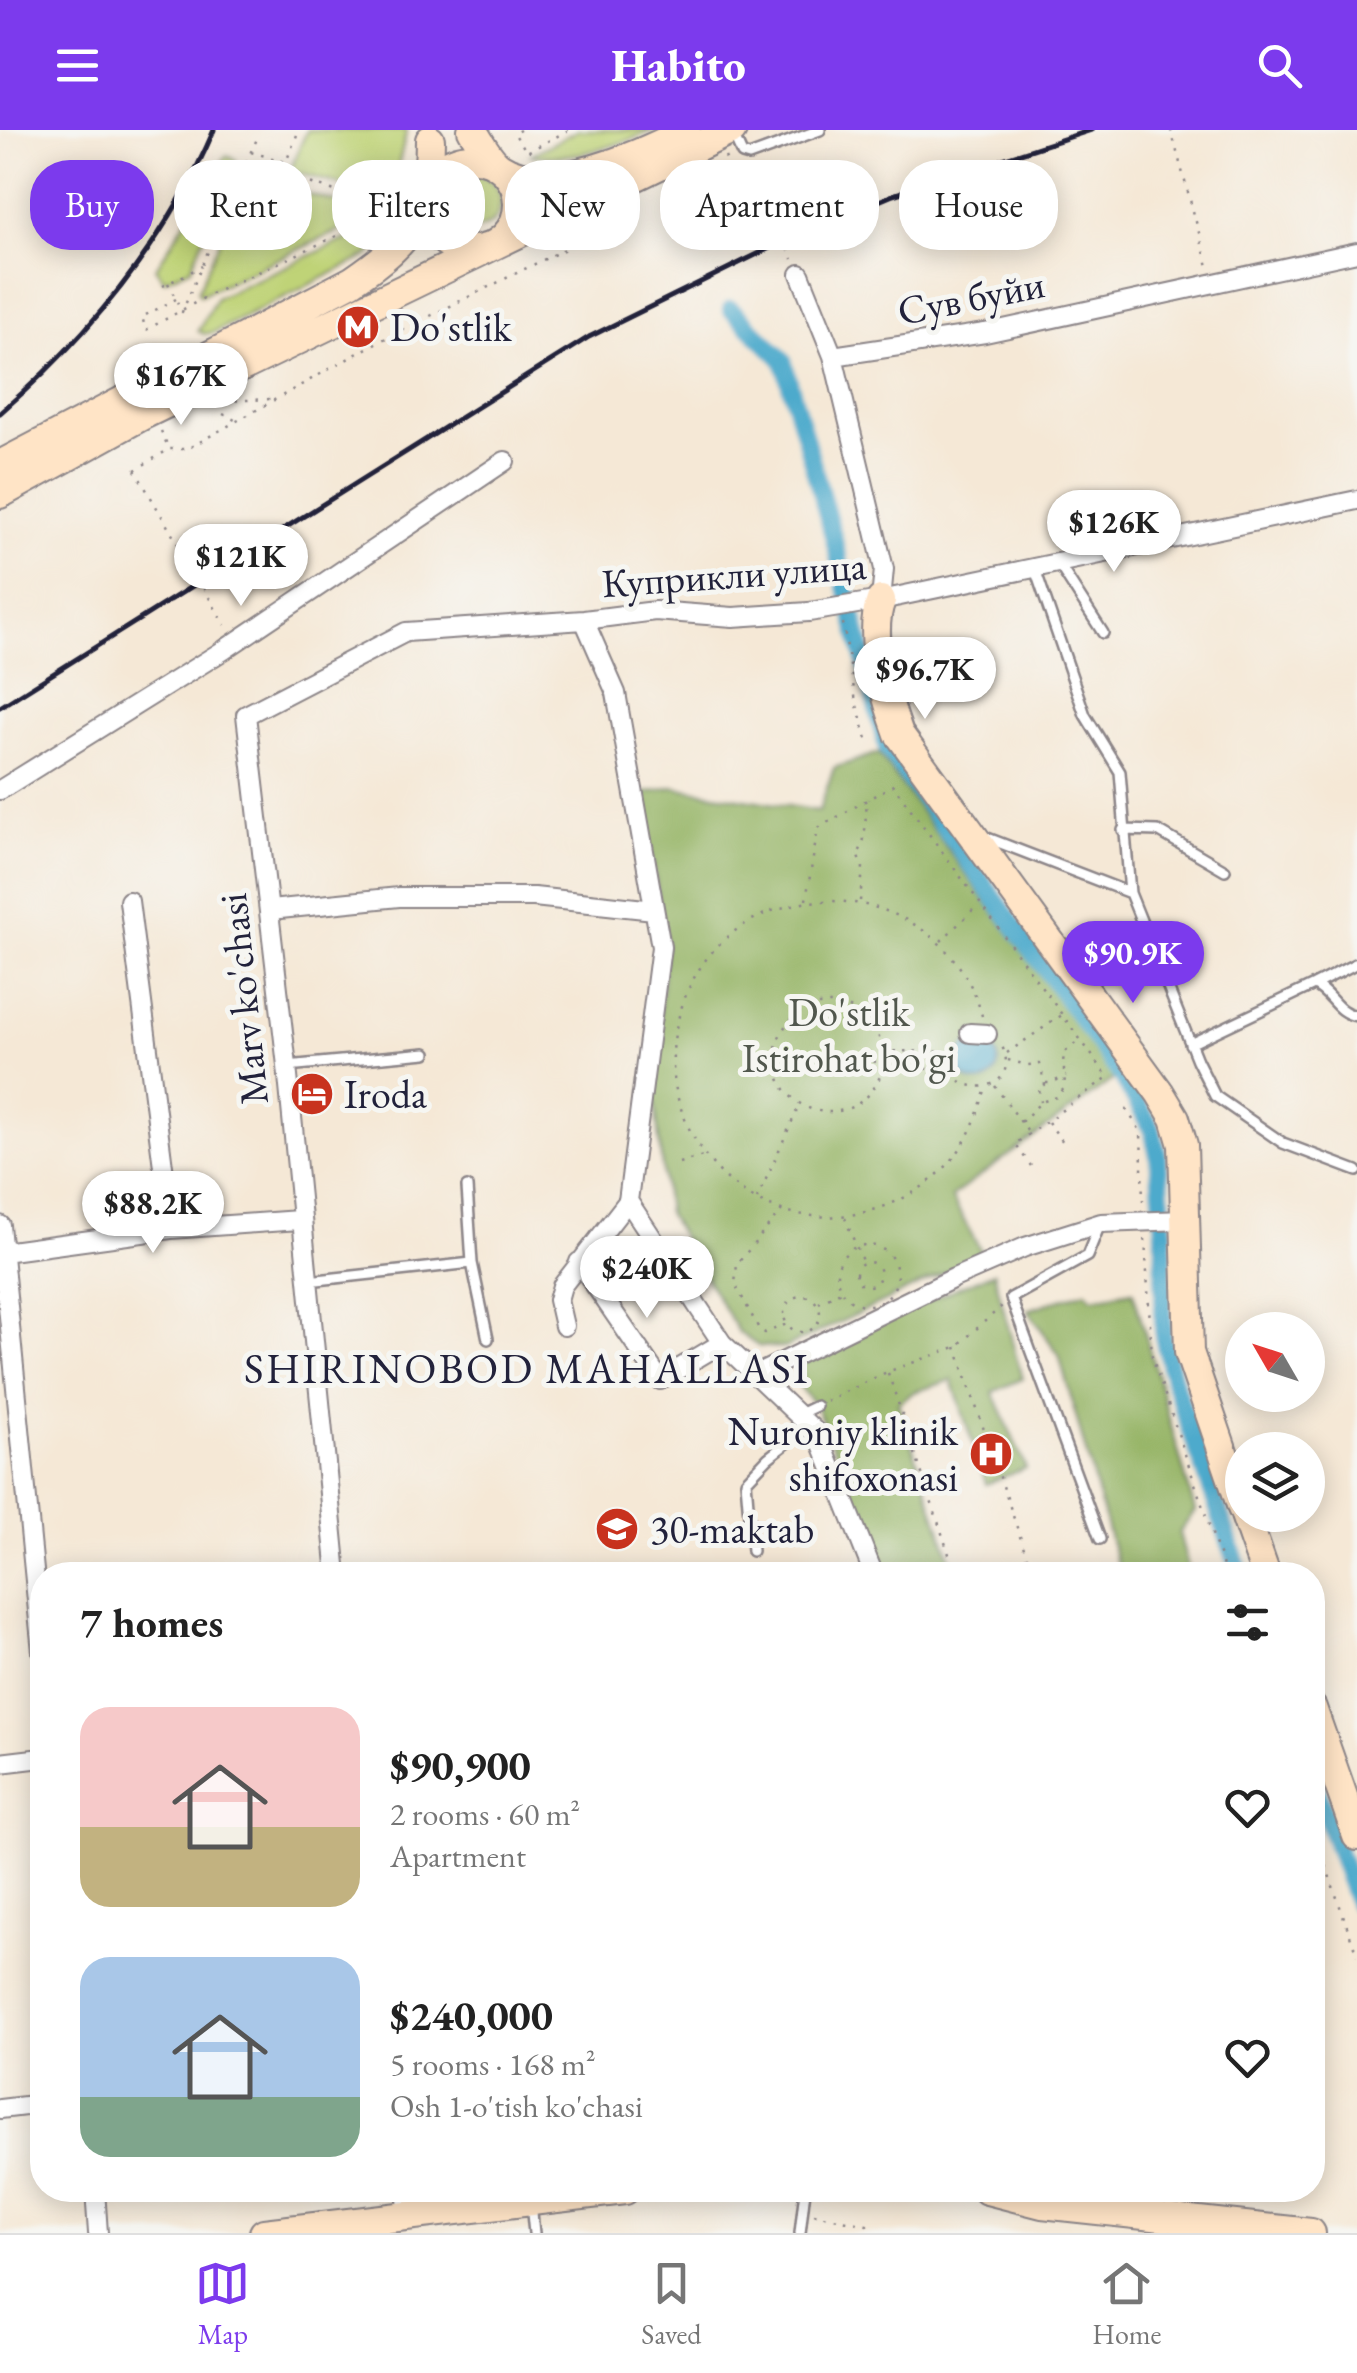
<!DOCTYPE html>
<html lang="en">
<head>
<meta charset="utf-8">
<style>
  :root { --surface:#fff; --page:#f6f6f6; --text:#222; --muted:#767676; --line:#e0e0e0; --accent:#7c3aed }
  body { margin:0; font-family:"EB Garamond",serif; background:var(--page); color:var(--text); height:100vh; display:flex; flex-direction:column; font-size:38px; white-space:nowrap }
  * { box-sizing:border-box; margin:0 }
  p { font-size:32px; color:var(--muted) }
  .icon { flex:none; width:55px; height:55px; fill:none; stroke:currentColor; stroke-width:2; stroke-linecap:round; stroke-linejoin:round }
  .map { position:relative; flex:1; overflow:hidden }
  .drawer { position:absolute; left:30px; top:1432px; width:1295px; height:640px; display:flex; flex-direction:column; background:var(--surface); border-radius:40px; box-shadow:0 5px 25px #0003 }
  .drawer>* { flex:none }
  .guide { position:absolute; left:30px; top:30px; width:1298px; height:90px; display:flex; gap:20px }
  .needle { width:65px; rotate:309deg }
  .controls { position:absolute; left:1225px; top:1182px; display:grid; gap:20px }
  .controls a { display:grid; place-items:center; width:100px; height:100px; border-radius:50%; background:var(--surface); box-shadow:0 5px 25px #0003; font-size:50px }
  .price { position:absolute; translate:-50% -85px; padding:0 22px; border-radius:35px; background:#fff; color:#222; font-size:32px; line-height:65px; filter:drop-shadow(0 2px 5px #0008) }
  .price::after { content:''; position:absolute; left:50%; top:60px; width:30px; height:22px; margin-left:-15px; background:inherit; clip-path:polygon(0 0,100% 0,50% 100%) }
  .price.active { background:var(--accent); color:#fff }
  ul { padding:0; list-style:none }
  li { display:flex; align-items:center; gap:30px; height:250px; padding:0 50px }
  li span { display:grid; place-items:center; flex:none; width:280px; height:200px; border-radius:30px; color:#555 }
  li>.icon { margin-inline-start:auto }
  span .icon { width:120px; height:120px; fill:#fffc; stroke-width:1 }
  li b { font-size:42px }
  h2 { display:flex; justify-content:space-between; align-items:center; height:120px; padding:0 50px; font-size:42px }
  .pill { padding:0 35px; border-radius:40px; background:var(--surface); box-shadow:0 5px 25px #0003; font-size:35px; line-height:90px }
  .pill.active { background:var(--accent); color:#fff }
  header { display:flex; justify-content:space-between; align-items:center; height:130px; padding:0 50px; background:var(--accent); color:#fff; font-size:45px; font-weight:800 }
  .menu { display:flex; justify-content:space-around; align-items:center; height:140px; border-top:2px solid var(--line); background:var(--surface); font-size:28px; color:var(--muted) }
  .menu a { display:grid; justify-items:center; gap:5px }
  .menu .active { color:var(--accent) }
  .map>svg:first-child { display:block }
  .green { fill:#bfd377; stroke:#707a59; stroke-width:2.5 }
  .forest { fill:#97b568; stroke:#5c6c52; stroke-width:2.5 }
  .water { fill:#4eaacc; stroke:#386684; stroke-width:2.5 }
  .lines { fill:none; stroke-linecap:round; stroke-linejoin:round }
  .canal { stroke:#4eaacc; stroke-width:18 }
  .lane-casing { stroke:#8c8588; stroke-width:14 }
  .street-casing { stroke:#8c8588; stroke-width:22 }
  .secondary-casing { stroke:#8c8588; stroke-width:32 }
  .path { stroke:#8c8588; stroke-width:2.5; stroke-dasharray:2.5 8; stroke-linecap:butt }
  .lane { stroke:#fff; stroke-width:9 }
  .street { stroke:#fff; stroke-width:18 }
  .secondary { stroke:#ffe4c6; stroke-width:28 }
  .rail { stroke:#22223b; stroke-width:5 }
  .path-bridge { stroke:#8c8588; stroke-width:2.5; stroke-dasharray:2.5 8; stroke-linecap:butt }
  .labels { text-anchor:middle; stroke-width:10; stroke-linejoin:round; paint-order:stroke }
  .street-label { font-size:40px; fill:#22223b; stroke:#f6f6f2 }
  .poi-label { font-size:40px; fill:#22223b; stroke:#f6f6f2; text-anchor:start }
  .park-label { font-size:40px; fill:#51574d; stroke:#f6f6f2 }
  .neighbourhood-label { font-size:42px; letter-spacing:2.5px; fill:#22223b; stroke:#f6f6f2 }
</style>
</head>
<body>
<header><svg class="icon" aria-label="menu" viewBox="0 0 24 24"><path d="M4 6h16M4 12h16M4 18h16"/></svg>Habito<svg class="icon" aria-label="search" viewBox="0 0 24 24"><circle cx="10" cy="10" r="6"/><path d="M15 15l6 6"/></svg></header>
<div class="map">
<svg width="1357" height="2103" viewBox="0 0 1357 2103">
  <rect width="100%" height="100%" fill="#f6f6f2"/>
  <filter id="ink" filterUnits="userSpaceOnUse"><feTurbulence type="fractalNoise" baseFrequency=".01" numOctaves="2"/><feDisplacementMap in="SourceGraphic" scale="20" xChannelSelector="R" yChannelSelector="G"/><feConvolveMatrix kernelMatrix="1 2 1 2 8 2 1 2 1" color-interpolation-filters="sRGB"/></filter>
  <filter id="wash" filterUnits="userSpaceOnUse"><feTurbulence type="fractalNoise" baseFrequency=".0048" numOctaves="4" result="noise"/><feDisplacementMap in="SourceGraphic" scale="40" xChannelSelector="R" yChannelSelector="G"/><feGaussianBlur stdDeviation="2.25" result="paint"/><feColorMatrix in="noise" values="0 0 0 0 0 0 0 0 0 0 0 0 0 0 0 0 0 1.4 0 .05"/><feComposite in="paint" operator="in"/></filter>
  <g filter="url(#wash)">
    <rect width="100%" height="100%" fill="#f5e8d6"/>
    <path class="green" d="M307,0H407L390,68L290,41Z
      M578,0H655C619,15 570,32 531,25Z
      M226,26L236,30L191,138L164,150L156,138Z
      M447 72a27 27 0 1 1 54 0a27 27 0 1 1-54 0Z
      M247,48L377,83L200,165L198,160Z
      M396,87L369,125L214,202L204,204L198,201L217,167Z"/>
    <path class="forest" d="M878,623L1115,948L951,1067L983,1125L785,1218L758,1216L738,1202L667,1083L653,955L666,814L641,664L673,657L819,681L834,638Z
      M994,1142L1022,1249L993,1262L1026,1338L986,1354L952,1250L914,1262L898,1273L956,1445H886L816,1276L801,1259L802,1234L894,1185Z
      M1086,1161L1092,1168L1133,1161L1195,1381L1179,1403L1190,1445H1120L1059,1225L1028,1180Z"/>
    <path class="water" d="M958 932a20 20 0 1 1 40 0a20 20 0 1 1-40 0Z"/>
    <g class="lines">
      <path class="canal" d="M731,179L783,230L832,402L887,618L1123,948L1152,999L1158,1025L1164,1103L1163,1206L1173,1250L1241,1445
        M1312,1648L1357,1774"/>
    </g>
  </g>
  <g filter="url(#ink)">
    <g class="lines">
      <g class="lane-casing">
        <path id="lane" d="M732,2L742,24L749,26L820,0
          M1058,433L1103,503
          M1035,439L1085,585L1120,642L1130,763
          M1123,700L1158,701L1225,740
          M985,707L1130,763L1197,930L1215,966L1283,1013L1357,1041
          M1314,855L1357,833
          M1190,914L1314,855C1332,863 1335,883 1357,886
          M287,936L426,923
          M467,1057L472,1133
          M308,1151L472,1133L488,1209
          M799,1284L816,1276
          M1100,1409L1011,1168L1087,1126L1100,1094
          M752,1421L746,1351L768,1328L809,1296
          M531,2074L534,2103
          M800,2103L805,2060"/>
      </g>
      <g class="street-casing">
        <path id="street" d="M800,144L833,226L884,439L881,470
          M833,226L985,203L1357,122
          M0,660L224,520L505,331
          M129,771L171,1099
          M270,780L399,767H534L654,780
          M970,903L987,904
          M628,1071L722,1213L818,1304L874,1445
          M0,1095L42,1522
          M3,1122L171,1099L299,1090
          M579,1132L660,1250L722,1213
          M564,1196L558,1170L562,1156L628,1071L661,817L616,563L584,490
          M758,1244L954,1148L1025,1117L1101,1093L1185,1090
          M337,1445L287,936L246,585L406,502L584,490L655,481L733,487L809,482L881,470L1357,370
          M0,1633L42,1628
          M0,1979L42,1974
          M95,2060L98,2103
          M406,2060L409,2086"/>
      </g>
      <g class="secondary-casing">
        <path id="secondary" d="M472,0C480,11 489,30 500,37C546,68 644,23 686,1
          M426 74a46 46 0 1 1 92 0a46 46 0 1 1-92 0Z
          M0,335L352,151C415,108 429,86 430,10
          M0,364L145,284L732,0
          M881,470C867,506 886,568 899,604L1160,963L1175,988L1183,1015L1189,1222L1242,1378
          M1245,1385L1266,1445
          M1312,1578L1357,1706
          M987,2060L1042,2074L1311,2103
          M264,2103L625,2060"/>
      </g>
      <path class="path" d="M520,0L514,3L527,22L569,0
        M1171,0L1208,136
        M251,22L286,32L299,0
        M725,27L743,65L769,79L793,129
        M246,32L257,9
        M168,153L182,182L246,33L392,79
        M163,156L202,136
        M176,169L142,187L146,200L209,165L393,80L405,36
        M225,271L272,269
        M223,284L235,290
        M161,301L169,319H187L376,213L581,111
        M135,340L168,320
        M843,493L856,572L867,609
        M806,770L818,698L893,655L1108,947L1015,1014L1031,1036
        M860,771L863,737L857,725C869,710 863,688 868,669
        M941,811L978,775
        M775 928a54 54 0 1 1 108 0a54 54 0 1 1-108 0Z
        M982,886C943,739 729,730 682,876C672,906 670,934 677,965C688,1009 716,1048 757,1070C821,1103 904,1085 951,1031C969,1010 978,984 986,957
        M957,913C925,968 1027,973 1002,916
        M883,921L950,922
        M1007,923L1062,885
        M842,930L881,932
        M1008,930L1027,935L1040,934L1045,955L1039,958L1041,972
        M883,940L950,938
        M1046,953H1051L1066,946
        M995,956L1028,1002
        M1126,979L1141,1002L1143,1071
        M1021,992L1041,972L1057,967L1065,957L1063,924L1079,910
        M1048,992L1063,1012
        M679,1033L703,1026
        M757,1069L799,976
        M782,1080L737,1134L735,1154L759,1199L765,1203L787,1194
        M845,1088L862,1131
        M1145,1109L1152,1227L1226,1445
        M837 1145a30 30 0 1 1 60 0a30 30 0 1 1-60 0Z
        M856 1144a12 12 0 1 1 24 0a12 12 0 1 1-24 0Z
        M784 1184a18 18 0 1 1 36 0a18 18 0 1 1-36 0Z
        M819,1173L842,1160
        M956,1217L1033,1445
        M888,1243L956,1445
        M826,1271L887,1242L956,1217L1002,1176
        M1312,1696L1357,1825
        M814,2084L867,2095L866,2103"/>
      <use href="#lane" class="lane"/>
      <use href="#street" class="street"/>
      <use href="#secondary" class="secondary"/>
      <path class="rail" d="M0,283C90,205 167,110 214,0
        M0,577L589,207L784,111L893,65L1091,0"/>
      <path class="path-bridge" d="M135,340L225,495"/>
    </g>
  </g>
  <defs>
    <g id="metro-disc" transform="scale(2.25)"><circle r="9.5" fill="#c8321e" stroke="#f6f6f2"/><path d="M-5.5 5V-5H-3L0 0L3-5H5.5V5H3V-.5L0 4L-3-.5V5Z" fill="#fff"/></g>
    <g id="hotel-disc" transform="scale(2.25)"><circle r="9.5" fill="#c8321e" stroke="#f6f6f2"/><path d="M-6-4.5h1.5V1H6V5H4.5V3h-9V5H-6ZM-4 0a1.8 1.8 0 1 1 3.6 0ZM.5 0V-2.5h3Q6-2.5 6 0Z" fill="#fff"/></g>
    <g id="hospital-disc" transform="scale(2.25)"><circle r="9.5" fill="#c8321e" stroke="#f6f6f2"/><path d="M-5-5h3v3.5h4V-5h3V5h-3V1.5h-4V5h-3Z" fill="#fff"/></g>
    <g id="school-disc" transform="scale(2.25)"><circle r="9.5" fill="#c8321e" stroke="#f6f6f2"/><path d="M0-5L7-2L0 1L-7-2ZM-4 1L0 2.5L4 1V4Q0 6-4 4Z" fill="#fff"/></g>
  </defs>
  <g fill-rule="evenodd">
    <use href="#metro-disc" x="358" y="197"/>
    <use href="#hotel-disc" x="312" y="964"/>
    <use href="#hospital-disc" x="991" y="1324"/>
    <use href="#school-disc" x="617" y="1399"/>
  </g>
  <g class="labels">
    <g class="street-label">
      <text transform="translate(971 167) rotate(-11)" y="14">Сув буйи</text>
      <text transform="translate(734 444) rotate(-4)" y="14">Куприкли улица</text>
      <text transform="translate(243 869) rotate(-96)" y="14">Marv ko'chasi</text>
    </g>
    <g class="poi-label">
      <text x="390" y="211">Do'stlik</text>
      <text x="344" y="978">Iroda</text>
      <text x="958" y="1315" text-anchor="end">Nuroniy klinik<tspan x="958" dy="46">shifoxonasi</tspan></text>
      <text x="650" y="1413">30-maktab</text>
    </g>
    <g class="park-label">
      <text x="849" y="896">Do'stlik<tspan x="849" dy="46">Istirohat bo'gi</tspan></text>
    </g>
    <g class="neighbourhood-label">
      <text x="527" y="1253">SHIRINOBOD MAHALLASI</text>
    </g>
  </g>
</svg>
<div class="controls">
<a><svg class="needle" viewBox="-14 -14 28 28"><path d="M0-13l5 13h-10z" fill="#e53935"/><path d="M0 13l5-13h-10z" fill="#767676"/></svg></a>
<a><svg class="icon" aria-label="layers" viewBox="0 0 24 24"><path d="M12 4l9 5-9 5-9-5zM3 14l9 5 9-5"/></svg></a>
</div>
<b class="price" style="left:181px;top:298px">$167K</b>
<b class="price" style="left:1114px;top:445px">$126K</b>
<b class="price" style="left:241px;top:479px">$121K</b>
<b class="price" style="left:925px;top:592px">$96.7K</b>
<b class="price active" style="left:1133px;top:876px">$90.9K</b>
<b class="price" style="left:153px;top:1126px">$88.2K</b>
<b class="price" style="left:647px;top:1191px">$240K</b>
<div class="guide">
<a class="pill active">Buy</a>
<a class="pill">Rent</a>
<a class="pill">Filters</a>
<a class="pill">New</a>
<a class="pill">Apartment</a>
<a class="pill">House</a>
</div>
<section class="drawer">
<h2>7 homes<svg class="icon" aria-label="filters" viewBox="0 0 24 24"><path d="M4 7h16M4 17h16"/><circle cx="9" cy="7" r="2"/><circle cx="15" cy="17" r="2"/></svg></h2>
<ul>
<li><span style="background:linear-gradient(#f6c9c9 60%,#c2b280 0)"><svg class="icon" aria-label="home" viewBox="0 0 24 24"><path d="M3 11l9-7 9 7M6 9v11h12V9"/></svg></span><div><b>$90,900</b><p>2 rooms · 60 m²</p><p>Apartment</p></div><svg class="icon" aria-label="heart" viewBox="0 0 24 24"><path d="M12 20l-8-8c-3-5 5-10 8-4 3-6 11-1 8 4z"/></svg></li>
<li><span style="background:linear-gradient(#a9c7e8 70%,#7fa58c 0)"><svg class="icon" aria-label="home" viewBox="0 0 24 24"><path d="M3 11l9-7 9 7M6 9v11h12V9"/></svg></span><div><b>$240,000</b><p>5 rooms · 168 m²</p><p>Osh 1-o'tish ko'chasi</p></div><svg class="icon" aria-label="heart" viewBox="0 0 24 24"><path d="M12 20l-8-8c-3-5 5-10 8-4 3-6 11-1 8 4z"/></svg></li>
</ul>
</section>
</div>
<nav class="menu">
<a class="active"><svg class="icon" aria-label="map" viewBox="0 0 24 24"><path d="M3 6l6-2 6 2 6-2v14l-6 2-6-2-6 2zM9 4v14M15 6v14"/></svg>Map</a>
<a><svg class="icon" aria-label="saved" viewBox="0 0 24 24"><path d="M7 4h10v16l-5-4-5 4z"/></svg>Saved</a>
<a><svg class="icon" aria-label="home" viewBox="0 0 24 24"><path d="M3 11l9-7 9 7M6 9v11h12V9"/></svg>Home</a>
</nav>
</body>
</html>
